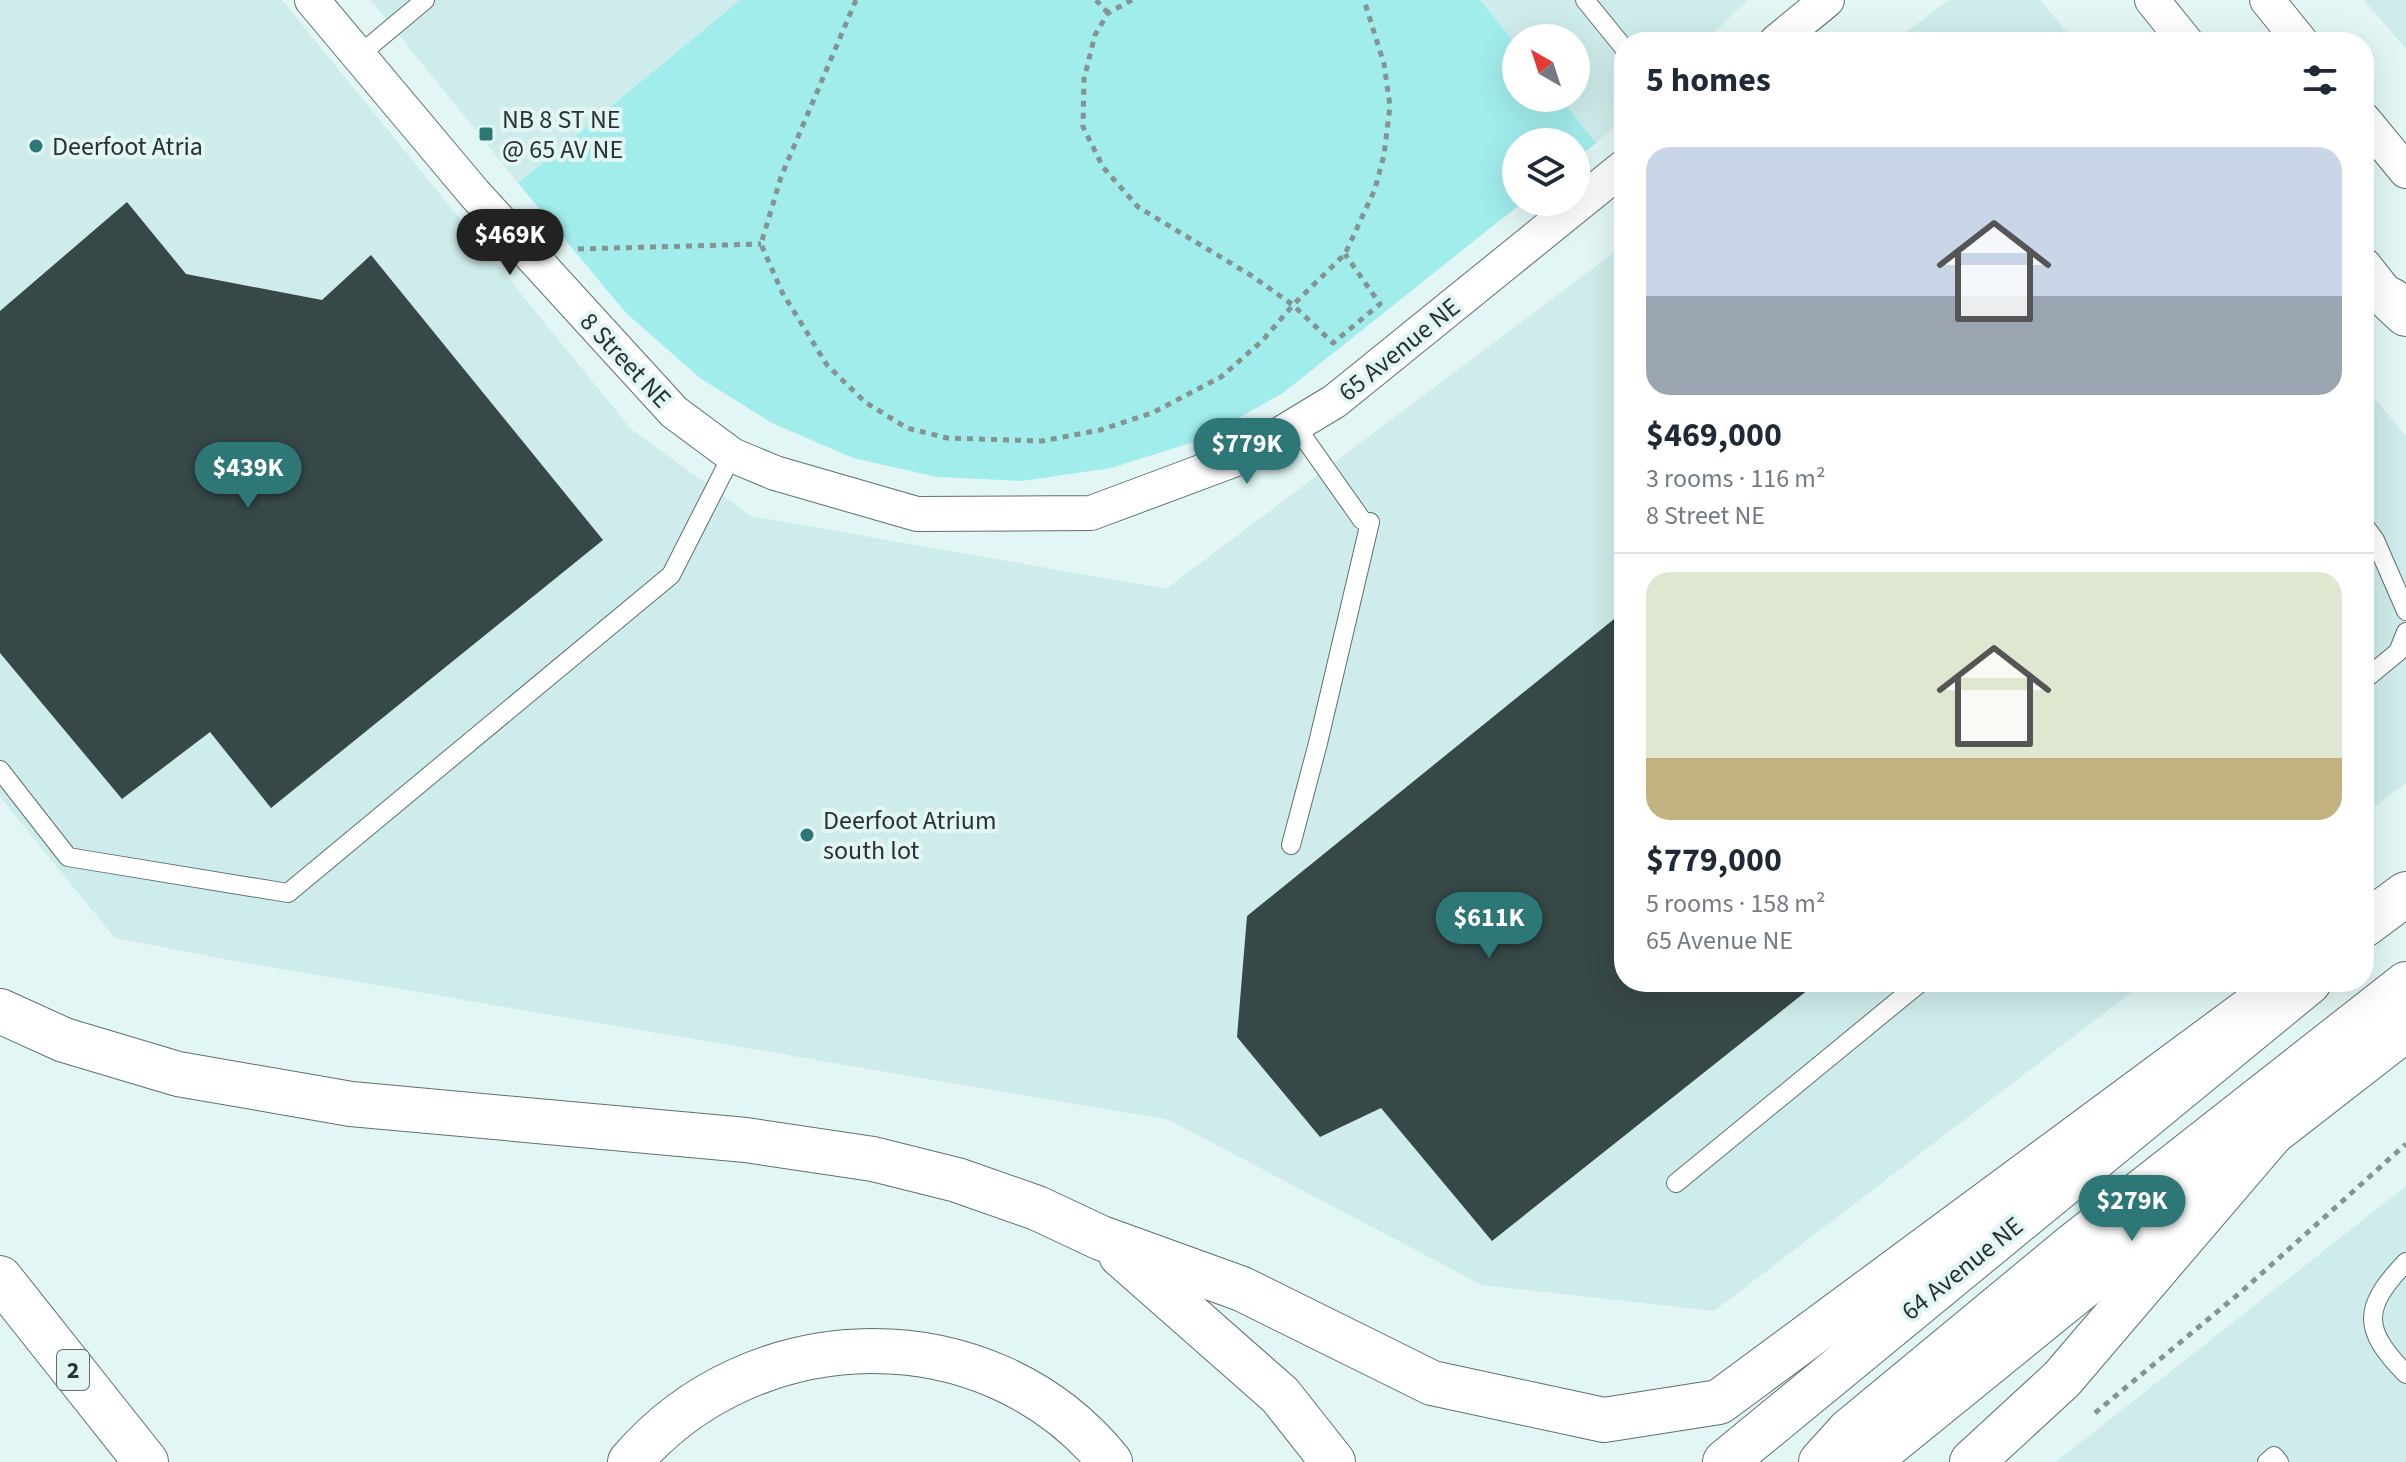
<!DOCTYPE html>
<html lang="en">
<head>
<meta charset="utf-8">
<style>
  :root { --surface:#fff; --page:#f6f6f7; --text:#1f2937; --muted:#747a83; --line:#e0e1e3; --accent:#2d7776 }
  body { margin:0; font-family:"Source Sans 3",sans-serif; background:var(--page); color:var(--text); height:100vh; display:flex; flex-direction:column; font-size:30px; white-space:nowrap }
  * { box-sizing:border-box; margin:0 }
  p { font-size:26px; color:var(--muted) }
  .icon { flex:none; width:44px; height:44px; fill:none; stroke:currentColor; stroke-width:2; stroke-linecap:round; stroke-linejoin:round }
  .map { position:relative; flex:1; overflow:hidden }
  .panel { position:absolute; left:1614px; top:32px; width:760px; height:960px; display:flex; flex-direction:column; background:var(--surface); border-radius:32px; box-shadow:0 8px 32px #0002 }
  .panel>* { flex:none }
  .needle { width:52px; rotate:321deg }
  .tools { position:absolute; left:1502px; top:24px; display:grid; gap:16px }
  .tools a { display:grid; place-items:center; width:88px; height:88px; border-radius:50%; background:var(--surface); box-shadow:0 8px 32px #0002; font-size:40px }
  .price { position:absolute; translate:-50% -68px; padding:0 18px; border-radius:28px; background:var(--accent); color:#fff; font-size:26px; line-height:52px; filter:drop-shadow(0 2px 4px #0008) }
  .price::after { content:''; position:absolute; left:50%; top:48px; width:24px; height:18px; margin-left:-12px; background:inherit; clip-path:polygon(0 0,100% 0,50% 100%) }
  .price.on { background:#222; color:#fff }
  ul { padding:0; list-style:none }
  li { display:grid; align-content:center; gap:16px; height:424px; padding:0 32px }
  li+li { border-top:2px solid var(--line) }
  li span { display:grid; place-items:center; height:248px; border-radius:24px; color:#555 }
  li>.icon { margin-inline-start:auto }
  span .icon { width:144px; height:144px; fill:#fffc; stroke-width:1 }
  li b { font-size:34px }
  h2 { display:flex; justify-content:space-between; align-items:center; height:96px; padding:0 32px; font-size:34px }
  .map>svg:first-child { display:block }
  .built { fill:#ceeceb }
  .green { fill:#a1edec }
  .building { fill:#374848 }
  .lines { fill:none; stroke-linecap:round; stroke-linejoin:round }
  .lane-casing { stroke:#5e7070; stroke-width:20 }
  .street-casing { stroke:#5e7070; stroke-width:36 }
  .secondary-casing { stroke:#5e7070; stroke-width:46 }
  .highway-casing { stroke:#5e7070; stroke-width:46 }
  .path { stroke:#859393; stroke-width:5; stroke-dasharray:6 6; stroke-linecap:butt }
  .lane { stroke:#fff; stroke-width:18 }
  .street { stroke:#fff; stroke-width:34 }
  .secondary { stroke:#fff; stroke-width:44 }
  .highway { stroke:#fff; stroke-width:44 }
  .poi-dot { fill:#2d7776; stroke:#e1f6f5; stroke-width:3 }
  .labels { text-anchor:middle; stroke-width:8; stroke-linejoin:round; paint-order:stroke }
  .shield { fill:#e1f6f5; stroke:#616d6c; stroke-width:2 }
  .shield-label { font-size:24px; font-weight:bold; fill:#2a3232 }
  .poi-label { font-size:26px; fill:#2a3232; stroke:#e1f6f5; text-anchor:start }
  .street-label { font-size:26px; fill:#2a3232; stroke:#e1f6f5 }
</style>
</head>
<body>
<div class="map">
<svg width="2406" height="1462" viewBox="0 0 2406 1462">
  <rect width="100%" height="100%" fill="#e1f6f5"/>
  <path class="built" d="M0,0H282L631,429L751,516L1166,589L1624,245V982H2145L1714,1311L1482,1285L1169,1120L235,961L115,938L0,797Z
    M371,0H740L518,183Z
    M1480,0H1748L1704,42H1624V117L1596,143L1560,98H1576V38H1516V44Z
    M1949,0H2040L2075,42H1893Z
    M2364,0H2406V49Z
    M2364,386L2406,436V783L2364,815Z
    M2406,1186V1462H2056Z"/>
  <path class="green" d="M740,0H1480L1516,44V98H1560L1596,143L1576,159V142H1516V202H1523L1283,393L1197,441L1111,468L1022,481L937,477L853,458L772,423L700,378L626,313L518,183Z"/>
  <path class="building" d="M127,202L186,274L322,300L371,255L603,540L271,808L210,732L122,799L0,653V311Z
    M1624,611V982H1818L1492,1241L1381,1108L1320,1137L1237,1037L1247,916Z"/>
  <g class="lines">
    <g class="lane-casing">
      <path id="lane" d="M1585,0L1624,48
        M358,56L425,0
        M1295,425L1362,520
        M2364,525L2375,540L2406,611
        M2364,680L2398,652L2406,632
        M0,770L68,857L288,893L671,575L732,455
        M1291,845L1318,743L1370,522
        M1676,1183L1921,982
        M2406,1262C2362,1308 2362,1329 2406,1374
        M2267,1462L2274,1456L2279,1462"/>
    </g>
    <g class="street-casing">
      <path id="street" d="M312,0L474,193L674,412L732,455L775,473L917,514L1091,513L1244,456L1335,401L1624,167
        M2152,0L2186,42
        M2267,0L2301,42
        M1776,42L1827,0
        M2364,120L2406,171
        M2364,265L2406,318"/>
    </g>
    <g class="secondary-casing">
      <path id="secondary" d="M2391,300L2406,314
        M1725,1462L2309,982
        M1821,1462L1849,1431L2075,1244L2406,984
        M1867,1462L2272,1133L2406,1029"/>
    </g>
    <g class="highway-casing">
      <path id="highway" d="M2364,925L2406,894
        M0,1011L64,1040L178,1074L351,1104L746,1140L873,1159L957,1180L1037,1208L1101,1238L1242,1289L1432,1383L1604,1420L1719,1402L2287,982
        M1121,1255L1280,1395L1333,1462
        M0,1278L146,1462
        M630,1462C753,1317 988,1311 1110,1462
        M1972,1462L2062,1379L2272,1133"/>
    </g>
    <path class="path" d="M856,0L781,177L761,244L782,292L827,365L865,402L907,428L947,438L1042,441L1100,430L1152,413L1221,377L1262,341L1293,305L1345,254L1375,189L1384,155L1390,106L1384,64L1364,0
      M1096,0L1108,13
      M1132,0L1108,13L1095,35L1084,79L1083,127L1103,167L1138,207L1252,276L1293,305L1333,343L1380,304L1345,254
      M578,249L761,244
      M2095,1413L2241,1292L2406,1144"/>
    <use href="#lane" class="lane"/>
    <use href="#street" class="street"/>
    <use href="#secondary" class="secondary"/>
    <use href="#highway" class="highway"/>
  </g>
  <g class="poi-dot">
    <rect x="478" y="126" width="16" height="16" rx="4"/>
    <circle cx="36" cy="146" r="8"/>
    <circle cx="807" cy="835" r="8"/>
  </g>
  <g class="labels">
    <rect class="shield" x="57" y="1350" width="32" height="40" rx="6"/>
    <g class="shield-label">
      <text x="73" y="1378">2</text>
    </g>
    <g class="poi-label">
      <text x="502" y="128">NB 8 ST NE<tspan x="502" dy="30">@ 65 AV NE</tspan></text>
      <text x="52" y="155">Deerfoot Atria</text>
      <text x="823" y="829">Deerfoot Atrium<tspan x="823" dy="30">south lot</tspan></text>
    </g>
    <g class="street-label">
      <text transform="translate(1399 349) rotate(-39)" y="9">65 Avenue NE</text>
      <text transform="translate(626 360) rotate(47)" y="9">8 Street NE</text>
      <text transform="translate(1962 1268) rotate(-39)" y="9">64 Avenue NE</text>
    </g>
  </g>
</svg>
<div class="tools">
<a><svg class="needle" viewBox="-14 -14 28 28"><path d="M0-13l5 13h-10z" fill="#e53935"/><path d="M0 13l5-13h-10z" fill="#747a83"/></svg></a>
<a><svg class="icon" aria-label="layers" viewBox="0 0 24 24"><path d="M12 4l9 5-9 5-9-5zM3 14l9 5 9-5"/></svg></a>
</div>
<b class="price on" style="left:510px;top:277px">$469K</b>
<b class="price" style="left:1247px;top:486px">$779K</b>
<b class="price" style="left:248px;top:510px">$439K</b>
<b class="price" style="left:1489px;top:960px">$611K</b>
<b class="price" style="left:2132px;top:1243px">$279K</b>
<section class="panel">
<h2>5 homes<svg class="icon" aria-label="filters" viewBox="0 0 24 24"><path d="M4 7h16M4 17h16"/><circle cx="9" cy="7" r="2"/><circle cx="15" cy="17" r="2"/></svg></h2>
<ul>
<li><span style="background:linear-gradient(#c9d6e8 60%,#9aa5b1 0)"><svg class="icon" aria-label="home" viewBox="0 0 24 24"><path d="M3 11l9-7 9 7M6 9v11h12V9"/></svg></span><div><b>$469,000</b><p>3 rooms · 116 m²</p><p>8 Street NE</p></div></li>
<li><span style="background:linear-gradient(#dfe7d0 75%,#c2b280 0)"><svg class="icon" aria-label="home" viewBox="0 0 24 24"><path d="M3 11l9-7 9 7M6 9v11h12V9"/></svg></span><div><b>$779,000</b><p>5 rooms · 158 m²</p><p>65 Avenue NE</p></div></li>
</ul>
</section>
</div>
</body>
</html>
